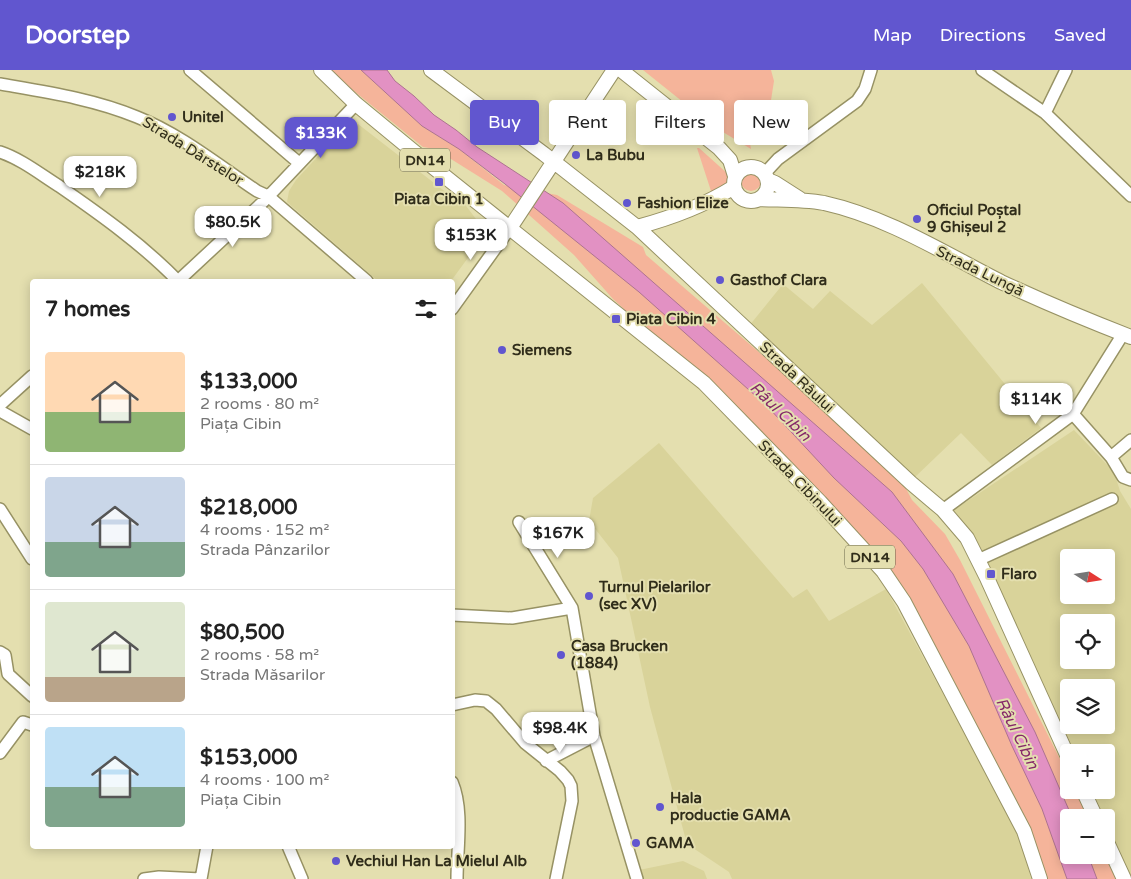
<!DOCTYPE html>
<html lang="en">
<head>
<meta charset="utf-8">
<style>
  :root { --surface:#fff; --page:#f2f2f2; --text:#222; --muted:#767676; --line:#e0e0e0; --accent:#6156cf }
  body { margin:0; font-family:"Varela Round",sans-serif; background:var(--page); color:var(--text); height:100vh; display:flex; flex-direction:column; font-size:19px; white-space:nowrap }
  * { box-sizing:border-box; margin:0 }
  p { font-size:16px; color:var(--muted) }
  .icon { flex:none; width:28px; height:28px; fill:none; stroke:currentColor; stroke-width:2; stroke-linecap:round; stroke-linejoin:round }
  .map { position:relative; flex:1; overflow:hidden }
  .drawer { position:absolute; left:30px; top:209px; width:425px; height:570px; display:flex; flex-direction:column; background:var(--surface); border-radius:5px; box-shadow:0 2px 12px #0003 }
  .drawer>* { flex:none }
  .top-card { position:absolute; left:470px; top:30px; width:475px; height:45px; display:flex; gap:10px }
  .needle { width:32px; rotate:102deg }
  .buttons { position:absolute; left:1060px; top:479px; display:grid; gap:10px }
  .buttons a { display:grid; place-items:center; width:55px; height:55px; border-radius:5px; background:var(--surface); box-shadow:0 2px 12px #0003; font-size:25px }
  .price { position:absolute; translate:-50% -42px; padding:0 11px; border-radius:10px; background:#fff; color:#222; font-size:16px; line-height:32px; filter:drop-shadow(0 1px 2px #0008) }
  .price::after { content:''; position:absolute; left:50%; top:30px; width:15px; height:11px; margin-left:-8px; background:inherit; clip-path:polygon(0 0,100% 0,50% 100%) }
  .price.on { background:var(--accent); color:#fff }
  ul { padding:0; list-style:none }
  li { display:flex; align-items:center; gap:15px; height:125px; padding:0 15px }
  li+li { border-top:1px solid var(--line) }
  li span { display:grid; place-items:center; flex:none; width:140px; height:100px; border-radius:5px; color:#555 }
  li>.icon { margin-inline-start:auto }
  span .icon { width:60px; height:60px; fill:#fffc; stroke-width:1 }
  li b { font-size:21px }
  h2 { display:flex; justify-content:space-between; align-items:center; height:60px; padding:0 15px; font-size:21px }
  .tag { padding:0 18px; border-radius:5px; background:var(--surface); box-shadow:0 2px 12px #0003; font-size:18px; line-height:45px }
  .tag.on { background:var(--accent); color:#fff }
  header { display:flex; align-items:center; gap:30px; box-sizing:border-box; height:70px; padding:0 25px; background:var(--accent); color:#fff }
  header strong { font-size:24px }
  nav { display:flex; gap:28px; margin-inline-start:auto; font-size:18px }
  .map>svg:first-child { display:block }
  .built { fill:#d9d39a; fill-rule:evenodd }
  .green { fill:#f5b49a }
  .water { fill:#e291c3; stroke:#ad7390 }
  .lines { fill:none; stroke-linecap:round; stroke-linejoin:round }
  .minor-casing { stroke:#979264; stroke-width:14 }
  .major-casing { stroke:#979264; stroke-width:16 }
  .minor { stroke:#fff; stroke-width:11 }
  .major { stroke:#fff; stroke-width:14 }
  .poi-dot { fill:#6156cf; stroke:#e4dfaf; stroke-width:2 }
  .labels { text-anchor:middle; stroke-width:4; stroke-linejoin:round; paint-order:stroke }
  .shield { fill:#e4dfaf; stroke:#666247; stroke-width:1 }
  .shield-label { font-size:14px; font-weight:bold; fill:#302d1a }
  .poi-label { font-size:15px; font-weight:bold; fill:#302d1a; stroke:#e4dfaf; text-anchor:start }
  .street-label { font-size:15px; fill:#302d1a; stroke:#e4dfaf }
  .water-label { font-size:16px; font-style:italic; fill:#862969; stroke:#e4dfaf }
</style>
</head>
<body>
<header>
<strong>Doorstep</strong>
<nav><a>Map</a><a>Directions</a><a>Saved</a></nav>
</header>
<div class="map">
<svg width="1131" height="809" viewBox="0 0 1131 809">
  <rect width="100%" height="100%" fill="#e4dfaf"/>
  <path class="built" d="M358,54L447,123L457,124L476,149L479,158L473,181L451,211H378L287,132L289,121L296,110L342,60Z
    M922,213L1041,358L992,395L961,363L914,408L749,256L783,214L813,239L830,221L872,255Z
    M1074,360L1114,402L1120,421L1131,439V809H1129L1106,759V748L1101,747L1088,720H1106V682H1071L973,468L954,440ZM1069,488H1106V525H1069ZM1069,552H1106V590H1069ZM1069,618H1106V655H1069Z
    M659,373L793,528L807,519L829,551L886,519L1019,764L1031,809H732L729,802L687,774L650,637L618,488L589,451L593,428Z
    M683,791L704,801L707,809H642L639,800Z"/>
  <path class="green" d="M328,0H361L422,56L459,79L504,115L557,125L643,177L646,185L788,307L902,411L912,430L945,464L960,490L1069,707V720H1075L1088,747L1069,748V785H1105L1116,809H1042L893,513L705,313L613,229L574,185L502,121L435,79L423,77Z
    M643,0H771L774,11L769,43L747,56L751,79L713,56Z
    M697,78H699L728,104L729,113L712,124Z
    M741 111a10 10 0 1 1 20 0a10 10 0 1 1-20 0Z"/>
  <path class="water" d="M361,0H387L395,11L414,26L434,45L456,60L477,77L563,133L892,422L953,504L1035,662L1072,747L1069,748V785H1088L1097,809H1067L1042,739L1012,676L969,576L923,499L901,471L834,408L767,336L639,222L505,114L459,79L422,56Z"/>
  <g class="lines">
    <g class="minor-casing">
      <path id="minor" d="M190,0L299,93
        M982,0L1045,43L1131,126
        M0,14C46,22 94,29 137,47C180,64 218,95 257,121L268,126L367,211
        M1045,43L1066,0
        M0,82C21,89 40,104 59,116C101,145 143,175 178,211
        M765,103L778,89L857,31L865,19L871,0
        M178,211L264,131L356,34
        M452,239L510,158
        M0,335L32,306
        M0,341L32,359
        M1073,344L1111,387L1123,407L1131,410
        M1111,387L1131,370
        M0,439L32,489
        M943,440L1073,344L1123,264
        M519,452L572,538L594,666L637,809
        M978,490L1112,429
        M452,545L512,548L572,538
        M0,582L5,585L8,604L32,626
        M452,635L475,630L486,631L496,639L525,673L560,701L568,710L571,716L572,731L556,809
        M0,683L23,652L32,655
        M546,691L594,666
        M452,712C464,740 457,779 457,809
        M288,776L302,809
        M144,809L159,807L201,809
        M201,809L207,776"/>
    </g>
    <g class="major-casing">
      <path id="major" d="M321,0L356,34L413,81L704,313L820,432L883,501L904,532L1024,761L1040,809
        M431,0L544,84L637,157L911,413L943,440L967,468L987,508L1069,689
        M621,0L719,78L730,90L735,106
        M734 114a17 17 0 1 1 34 0a17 17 0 1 1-34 0Z
        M768,110L775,113L800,129
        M759,129C781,130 802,129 824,133C887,147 944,183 1001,212C1044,232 1087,250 1131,267
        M637,157C671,148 705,135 734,117
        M510,158L614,0
        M1083,720L1096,748
        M1106,770L1124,809"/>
    </g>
    <use href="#minor" class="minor"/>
    <use href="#major" class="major"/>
  </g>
  <g class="poi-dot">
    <circle cx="172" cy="47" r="5"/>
    <circle cx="576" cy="85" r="5"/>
    <rect x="434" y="107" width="10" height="10" rx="2.5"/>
    <circle cx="627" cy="133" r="5"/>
    <circle cx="917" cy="149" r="5"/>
    <circle cx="720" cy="210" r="5"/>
    <rect x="611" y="244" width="10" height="10" rx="2.5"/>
    <circle cx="502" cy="280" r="5"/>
    <rect x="986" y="499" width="10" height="10" rx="2.5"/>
    <circle cx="589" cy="526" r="5"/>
    <circle cx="561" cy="585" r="5"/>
    <circle cx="660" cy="737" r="5"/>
    <circle cx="636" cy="773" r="5"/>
    <circle cx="336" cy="791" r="5"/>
  </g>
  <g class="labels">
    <g class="shield">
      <rect x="400" y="78.5" width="50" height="23" rx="4"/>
      <rect x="845" y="475.5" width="50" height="23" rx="4"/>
    </g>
    <g class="shield-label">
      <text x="425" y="95">DN14</text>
      <text x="870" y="492">DN14</text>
    </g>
    <g class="poi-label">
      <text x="182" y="52">Unitel</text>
      <text x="586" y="90">La Bubu</text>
      <text x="439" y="134" text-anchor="middle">Piata Cibin 1</text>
      <text x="637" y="138">Fashion Elize</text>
      <text x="927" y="145">Oficiul Poștal<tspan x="927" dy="17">9 Ghișeul 2</tspan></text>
      <text x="730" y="215">Gasthof Clara</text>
      <text x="626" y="254">Piata Cibin 4</text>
      <text x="512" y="285">Siemens</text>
      <text x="1001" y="509">Flaro</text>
      <text x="599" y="522">Turnul Pielarilor<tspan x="599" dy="17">(sec XV)</tspan></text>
      <text x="571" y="581">Casa Brucken<tspan x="571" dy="17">(1884)</tspan></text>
      <text x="670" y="733">Hala<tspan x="670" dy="17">productie GAMA</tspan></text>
      <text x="646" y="778">GAMA</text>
      <text x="346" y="796">Vechiul Han La Mielul Alb</text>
    </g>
    <g class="street-label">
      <text transform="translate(193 81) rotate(32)" y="5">Strada Dârstelor</text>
      <text transform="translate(980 201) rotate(26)" y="5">Strada Lungă</text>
      <text transform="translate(797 307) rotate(43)" y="5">Strada Râului</text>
      <text transform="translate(800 413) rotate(46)" y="5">Strada Cibinului</text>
    </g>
    <g class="water-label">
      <text transform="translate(781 341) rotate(44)" y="6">Râul Cibin</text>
      <text transform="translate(1018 663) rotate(64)" y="6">Râul Cibin</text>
    </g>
  </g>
</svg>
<div class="buttons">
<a><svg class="needle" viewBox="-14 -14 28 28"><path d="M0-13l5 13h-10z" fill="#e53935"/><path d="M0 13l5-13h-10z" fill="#767676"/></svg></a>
<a><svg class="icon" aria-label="locate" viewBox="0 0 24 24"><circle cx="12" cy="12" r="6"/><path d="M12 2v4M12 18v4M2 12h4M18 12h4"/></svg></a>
<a><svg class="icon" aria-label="layers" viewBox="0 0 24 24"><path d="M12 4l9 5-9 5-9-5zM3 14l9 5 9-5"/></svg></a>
<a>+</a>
<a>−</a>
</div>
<b class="price on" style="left:321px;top:89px">$133K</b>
<b class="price" style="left:100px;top:128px">$218K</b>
<b class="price" style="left:233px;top:178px">$80.5K</b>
<b class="price" style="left:471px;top:191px">$153K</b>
<b class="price" style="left:1036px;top:355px">$114K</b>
<b class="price" style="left:558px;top:489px">$167K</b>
<b class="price" style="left:560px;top:684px">$98.4K</b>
<div class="top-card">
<a class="tag on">Buy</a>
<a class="tag">Rent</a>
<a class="tag">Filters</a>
<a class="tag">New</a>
</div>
<section class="drawer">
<h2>7 homes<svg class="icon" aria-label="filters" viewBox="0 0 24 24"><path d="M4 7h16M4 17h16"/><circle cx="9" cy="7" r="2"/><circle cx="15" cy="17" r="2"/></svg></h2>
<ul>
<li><span style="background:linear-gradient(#ffd9b3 60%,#8fb573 0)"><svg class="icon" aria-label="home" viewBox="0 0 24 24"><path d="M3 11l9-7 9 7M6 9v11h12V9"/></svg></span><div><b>$133,000</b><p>2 rooms · 80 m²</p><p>Piața Cibin</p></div></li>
<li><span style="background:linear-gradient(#c9d6e8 65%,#7fa58c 0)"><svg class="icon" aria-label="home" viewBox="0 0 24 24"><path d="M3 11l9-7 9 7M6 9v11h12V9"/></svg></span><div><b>$218,000</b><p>4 rooms · 152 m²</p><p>Strada Pânzarilor</p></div></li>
<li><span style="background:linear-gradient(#dfe7d0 75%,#b9a48a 0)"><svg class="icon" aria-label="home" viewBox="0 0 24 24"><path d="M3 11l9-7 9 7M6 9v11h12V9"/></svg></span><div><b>$80,500</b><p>2 rooms · 58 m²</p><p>Strada Măsarilor</p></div></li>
<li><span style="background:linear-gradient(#bfe0f5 60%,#7fa58c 0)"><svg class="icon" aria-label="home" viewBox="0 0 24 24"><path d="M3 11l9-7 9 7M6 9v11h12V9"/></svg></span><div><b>$153,000</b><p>4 rooms · 100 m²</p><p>Piața Cibin</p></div></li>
</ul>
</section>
</div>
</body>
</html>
